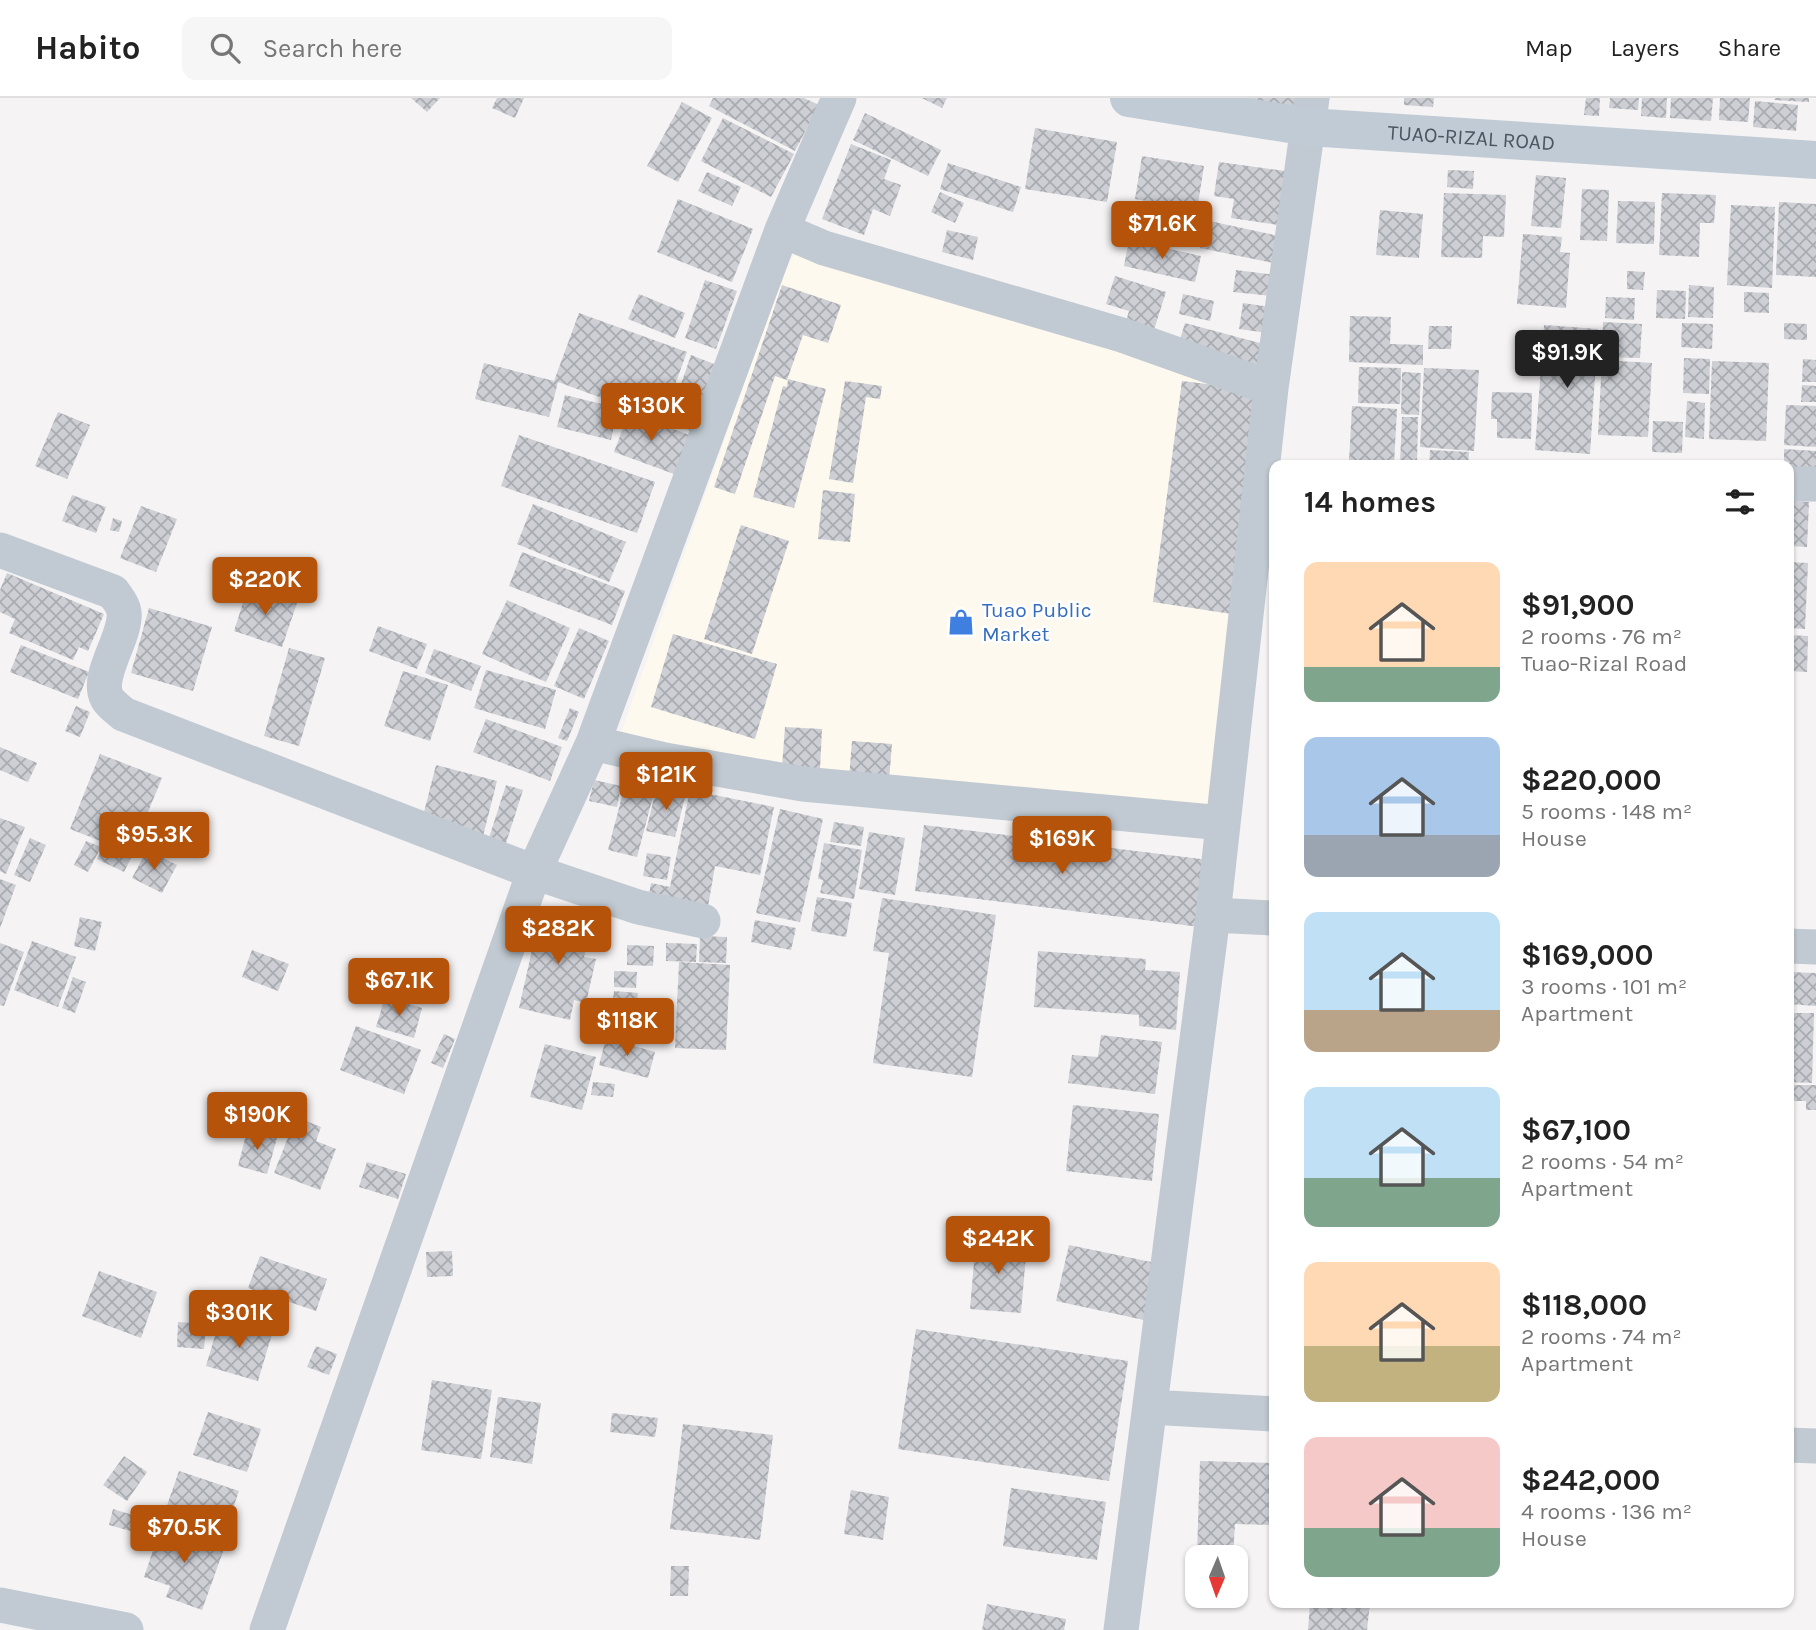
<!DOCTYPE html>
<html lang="en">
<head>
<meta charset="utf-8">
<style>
  :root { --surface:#fff; --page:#f6f6f6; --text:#222; --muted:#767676; --line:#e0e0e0; --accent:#b45309 }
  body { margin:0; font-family:Karla,sans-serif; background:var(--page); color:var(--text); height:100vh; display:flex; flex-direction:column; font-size:26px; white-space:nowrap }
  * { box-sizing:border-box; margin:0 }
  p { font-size:23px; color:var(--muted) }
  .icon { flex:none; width:38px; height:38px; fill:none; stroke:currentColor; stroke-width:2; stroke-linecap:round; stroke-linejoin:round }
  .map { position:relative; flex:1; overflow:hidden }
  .details { position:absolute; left:1269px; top:362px; width:525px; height:1148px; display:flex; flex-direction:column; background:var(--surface); border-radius:14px; box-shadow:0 2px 5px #0004 }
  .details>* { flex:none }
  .needle { width:46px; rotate:182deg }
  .controls { position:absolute; left:1185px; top:1447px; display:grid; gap:14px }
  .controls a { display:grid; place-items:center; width:63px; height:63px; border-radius:14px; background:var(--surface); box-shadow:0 2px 5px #0004; font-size:35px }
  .price { position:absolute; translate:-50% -60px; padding:0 16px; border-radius:7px; background:var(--accent); color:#fff; font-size:23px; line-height:46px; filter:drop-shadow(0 2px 4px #0008) }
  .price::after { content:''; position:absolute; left:50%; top:42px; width:21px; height:16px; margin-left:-10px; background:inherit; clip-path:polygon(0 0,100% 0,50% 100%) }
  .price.active { background:#222; color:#fff }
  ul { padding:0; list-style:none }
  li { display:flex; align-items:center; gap:21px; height:175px; padding:0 35px }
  li span { display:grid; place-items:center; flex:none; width:196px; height:140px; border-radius:14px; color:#555 }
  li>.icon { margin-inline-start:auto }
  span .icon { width:84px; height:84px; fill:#fffc; stroke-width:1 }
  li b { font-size:30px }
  h2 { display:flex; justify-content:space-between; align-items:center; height:84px; padding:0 35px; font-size:30px }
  header { display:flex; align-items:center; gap:42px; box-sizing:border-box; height:98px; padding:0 35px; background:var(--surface); border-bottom:2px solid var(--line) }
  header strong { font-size:33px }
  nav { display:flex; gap:38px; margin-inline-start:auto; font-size:24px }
  .search { width:490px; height:63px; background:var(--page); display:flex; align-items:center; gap:18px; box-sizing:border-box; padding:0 24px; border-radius:14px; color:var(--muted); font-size:26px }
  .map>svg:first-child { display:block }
  .commercial { fill:#fdf9ef }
  .building { fill:url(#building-cross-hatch) }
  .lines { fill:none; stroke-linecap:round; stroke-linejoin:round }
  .minor { stroke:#c1cad2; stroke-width:35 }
  .secondary { stroke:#c1cbd6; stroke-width:38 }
  .labels { text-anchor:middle; stroke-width:5; stroke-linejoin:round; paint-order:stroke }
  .street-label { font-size:21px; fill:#4a5661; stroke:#fff }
  .shop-label { font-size:21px; fill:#366cbe; stroke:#fff; text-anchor:start }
</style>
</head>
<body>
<header>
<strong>Habito</strong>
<div class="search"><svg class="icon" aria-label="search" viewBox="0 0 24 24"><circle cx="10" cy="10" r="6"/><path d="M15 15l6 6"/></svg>Search here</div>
<nav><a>Map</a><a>Layers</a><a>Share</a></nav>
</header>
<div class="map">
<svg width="1816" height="1532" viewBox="0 0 1816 1532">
  <defs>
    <pattern id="building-cross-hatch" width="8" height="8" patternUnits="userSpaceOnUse" patternTransform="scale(1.75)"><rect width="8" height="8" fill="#cdcfd5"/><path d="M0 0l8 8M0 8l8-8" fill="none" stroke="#a8abb0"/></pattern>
  </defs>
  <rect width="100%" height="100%" fill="#f5f3f3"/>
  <path class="commercial" d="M795,154L1287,291L1241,715L779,682L621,635L780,184Z"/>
  <path class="building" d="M411,0H440L427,14Z
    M497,0H524L515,20L492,10Z
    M713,0H804L819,7L795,53L709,8Z
    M922,0H947L942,10Z
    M1209,0H1301L1299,15Z
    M1404,0H1434L1433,9L1404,7Z
    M1586,0H1600L1599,18L1584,17Z
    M1610,0H1639L1638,12L1609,10Z
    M1642,0H1667L1666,20L1641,18Z
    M1671,0H1713L1711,23L1670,20Z
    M1720,0H1750L1748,24L1719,22Z
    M1775,0H1809V4L1774,2Z
    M1755,3L1798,7L1796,33L1753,29Z
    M682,4L712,20L678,84L647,68Z
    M865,15L941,52L928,78L853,42Z
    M723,20L794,56L771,99L701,63Z
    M1035,30L1117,44L1107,104L1025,91Z
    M851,46L891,62L884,81L901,87L890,118L873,111L864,137L822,121Z
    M1142,58L1204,68L1197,112L1135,101Z
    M1219,64L1293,74L1285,128L1231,120L1234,101L1214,98Z
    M948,65L1021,89L1013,114L940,91Z
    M1448,72L1474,73L1473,91L1447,89Z
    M707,74L741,89L732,108L698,93Z
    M1536,77L1566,80L1561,130L1531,128Z
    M1582,91L1609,92L1607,143L1580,142Z
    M940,94L964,105L955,125L931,114Z
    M1444,95L1506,97L1504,139L1483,138L1482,160L1441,159Z
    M1662,95L1716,97L1714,125H1700L1699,159L1659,157Z
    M678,101L753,131L732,184L657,154Z
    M1618,103L1655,104L1654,146L1616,145Z
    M1779,104L1816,106V179L1776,177Z
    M1731,107L1775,109L1772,190L1727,187Z
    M1151,111L1200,119L1195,146L1146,138Z
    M1380,112L1423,116L1419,160L1376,157Z
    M1205,122L1288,140L1283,167L1200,150Z
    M947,132L978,139L973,162L942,154Z
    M1523,136L1562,139L1560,154L1570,155L1566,210L1517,206Z
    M1129,142L1201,158L1195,184L1124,168Z
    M1236,172L1275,177L1272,198L1233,194Z
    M1627,173L1645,174L1643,192L1627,191Z
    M1115,178L1166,194L1152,238L1124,230L1129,213L1106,206Z
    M705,182L737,193L716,251L685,240Z
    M782,187L841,207L828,245L803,237L787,282L775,278L735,396L714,389Z
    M1689,187L1714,189L1713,220L1688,219Z
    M1657,192L1686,193L1685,221L1656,220Z
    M1744,194L1769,195V215L1744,214Z
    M639,196L685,215L675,240L628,221Z
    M1183,196L1214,203L1210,223L1179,216Z
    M1606,199L1635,200L1634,222L1605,220Z
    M1243,205L1278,210L1275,236L1239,231Z
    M579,215L687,254L662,322L558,284L549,319L475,301L484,265L554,283Z
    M1350,218L1391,219L1390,246L1423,247V267L1349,264Z
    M1603,224L1642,226L1640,260L1602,259Z
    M1185,225L1267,247L1261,270L1178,248Z
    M1682,225L1713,226L1712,251L1681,249Z
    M1784,225L1807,226V242L1784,241Z
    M1544,227L1598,231L1590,356L1535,352Z
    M1429,228H1452L1451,251H1428Z
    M691,257L714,266L691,333L668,324Z
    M1684,260L1710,261L1709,296L1683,295Z
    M1803,261L1816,262V284H1802Z
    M1602,262L1652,265L1648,339L1598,337Z
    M1712,263L1769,265L1766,343L1709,341Z
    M1359,269L1401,270L1400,306L1358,305Z
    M1424,270L1479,272L1474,353L1420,349Z
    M1402,274L1421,275L1419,317L1401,316Z
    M788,281L826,291L794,410L753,399L783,288L787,289Z
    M845,283L882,288L880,301L866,299L853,385L829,381Z
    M1182,283L1264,293L1238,517L1153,504Z
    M1802,287L1816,288V304H1801Z
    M1492,294L1532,295L1531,341L1497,340V321H1491Z
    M565,297L618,310L611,342L557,329Z
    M1687,303L1705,305L1704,341L1685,339Z
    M1786,307L1816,308V349L1784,347Z
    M1352,308L1397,311L1394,365L1349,363Z
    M58,314L90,327L67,381L35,368Z
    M629,314L689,337L674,376L614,354Z
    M1402,319H1418L1417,366L1400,365Z
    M1653,323L1683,324L1682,355L1652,354Z
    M519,337L655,384L637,435L501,388Z
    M1784,351L1816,353V373L1788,372V368H1784Z
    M1430,352L1469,354L1468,368H1429Z
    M823,392L855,396L850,444L818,441Z
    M72,397L106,409L96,435L62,423Z
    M1788,403L1809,404L1807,449L1788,448Z
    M533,406L626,444L609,484L517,446Z
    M141,408L177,421L156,474L120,460Z
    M113,420L122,423L119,434L110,432Z
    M741,427L789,443L752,556L704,541Z
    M522,454L625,493L612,527L509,488Z
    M1788,464L1808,465L1805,531L1788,530Z
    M7,475L104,516L88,553L79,549L73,562L9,535L15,521L0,514V492Z
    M248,489L297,505L282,549L234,533Z
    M507,502L570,530L546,584L482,556Z
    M149,510L212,529L193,593L131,575Z
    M378,528L427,546L417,571L369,553Z
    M579,530L609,543L584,601L554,588Z
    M673,536L777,566L755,641L651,609Z
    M1788,537L1808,538L1807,574L1788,573Z
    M21,547L89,574L78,601L10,574Z
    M289,550L325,560L299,648L264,638Z
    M434,551L481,568L471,593L425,575Z
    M486,572L556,592L545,631L474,610Z
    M403,573L448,587L430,643L384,628Z
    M76,608L90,614L80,639L65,633Z
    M570,610L579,614L567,643L558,640Z
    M486,621L562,649L550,683L473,654Z
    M785,629L822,631L820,671L782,669Z
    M852,643L892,646L889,683L849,681Z
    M0,649L37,665L28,684L0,672Z
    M100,656L162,680L131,755L70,731Z
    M436,667L497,683L483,738L422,722Z
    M594,682L621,688L617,709L589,703Z
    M626,683L655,691L637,759L608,752Z
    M506,687L523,692L505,748L488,743Z
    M657,688L686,695L675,739L646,733Z
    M690,692L774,709L760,777L715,768L706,820L647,808L651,785L670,789Z
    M780,711L823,721L800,824L756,815Z
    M0,720L25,729L6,776L0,773Z
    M834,724L864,729L861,748L830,744Z
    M924,727L1209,762L1200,829L915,793Z
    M869,734L905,740L895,797L859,791Z
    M30,740L46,747L30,784L14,777Z
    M86,743L101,749L88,774L74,767Z
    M824,745L862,752L854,801L820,795L823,782L818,781Z
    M104,747L131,760L124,774L97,761Z
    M147,752L177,767L162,795L132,780Z
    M647,755L671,759L667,782L643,778Z
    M0,781L16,787L0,830Z
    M817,799L852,805L846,839L811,833Z
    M882,800L996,817L972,979L873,965L889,855L873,853Z
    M541,812L592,824L584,859L596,861L586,905L574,902L570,922L519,910Z
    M80,819L102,824L95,853L74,848Z
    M755,822L796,830L791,852L751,844Z
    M700,838L727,839L726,865L699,864Z
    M32,843L76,859L58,909L14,892Z
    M0,845L24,854L4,908L0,907Z
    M666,845L697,846L696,864L666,863Z
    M627,847L654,848L653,868L627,867Z
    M252,852L289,866L278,893L242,879Z
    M1038,853L1146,861L1145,872L1180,874L1176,932L1139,928V917L1034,909Z
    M679,864L730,867L726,952L675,950Z
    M614,873L637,874L636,890L614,889Z
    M1788,874L1816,875V908L1788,906Z
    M73,879L86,884L75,915L62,910Z
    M614,893L638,895L633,928L610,925Z
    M385,899L422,910L414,940L376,929Z
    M590,900L610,901L609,919H589Z
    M638,902L672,905L669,943L635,940Z
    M1788,915H1814L1812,985L1788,984Z
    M356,928L421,952L404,996L340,972Z
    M444,936L455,941L443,970L431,965Z
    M1101,937L1162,944L1155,996L1068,985L1072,957L1098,959Z
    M606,940L655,954L648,980L599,967Z
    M545,946L596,959L582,1012L530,999Z
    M593,984L615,986L613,999L591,997Z
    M1788,987H1816V1012H1806V1003H1788Z
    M1073,1007L1159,1016L1152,1083L1066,1073Z
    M296,1019L321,1029L316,1043L336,1051L320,1092L274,1075Z
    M247,1033L277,1040L267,1076L238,1068Z
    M367,1064L406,1076L398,1101L359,1089Z
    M976,1140L1027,1145L1021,1215L970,1211Z
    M1069,1147L1156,1165L1144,1222L1056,1203Z
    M452,1153L453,1178L427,1179L426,1154Z
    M260,1158L327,1181L316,1213L248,1190Z
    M99,1173L157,1194L141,1240L82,1218Z
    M220,1221L272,1236L258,1283L206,1268Z
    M178,1224L206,1226L204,1251L177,1249Z
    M916,1231L1128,1263L1109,1383L898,1351Z
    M316,1248L337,1256L329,1277L307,1269Z
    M432,1282L492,1292L481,1361L421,1352Z
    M498,1299L541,1305L532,1366L490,1359Z
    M208,1314L261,1331L247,1374L193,1357Z
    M612,1315L658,1320L655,1339L610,1334Z
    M683,1326L773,1337L760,1442L670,1431Z
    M124,1358L147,1374L127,1403L103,1387Z
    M1200,1363L1274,1365V1427L1235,1426L1233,1456L1197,1455Z
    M179,1373L239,1393L224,1436L164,1416Z
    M1011,1390L1106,1404L1097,1462L1003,1448Z
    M851,1392L889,1399L883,1442L844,1436Z
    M113,1411L152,1423L148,1438L109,1427Z
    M162,1426L225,1448L202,1512L166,1499L170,1488L144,1479Z
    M671,1468H689L688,1498H670Z
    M1310,1505H1370L1367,1532H1308Z
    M987,1506L1066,1521L1064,1532H982Z"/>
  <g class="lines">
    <path class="minor" d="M782,132L824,150L1122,237L1271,290
      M1788,386H1816
      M0,452L113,494C117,500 123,506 124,514C127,539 95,577 107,600C111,607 118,611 123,616L534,774L638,809L703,823
      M593,645L665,662L803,686L1223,725
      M1213,817L1274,820
      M1788,848L1816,849
      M1150,1309L1274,1316
      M1788,1347L1816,1348
      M0,1507L126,1532
      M267,1532L534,774L593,645L782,132L839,0
      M1121,1532L1213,817L1271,290L1312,0"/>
    <path class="secondary" id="s1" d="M1129,0L1308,29L1816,62"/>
  </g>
  <defs>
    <g id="shop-bare" transform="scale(2.1)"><path d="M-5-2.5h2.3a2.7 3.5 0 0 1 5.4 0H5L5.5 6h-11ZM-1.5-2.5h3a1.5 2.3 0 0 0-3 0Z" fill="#3f7fe0" stroke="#fff" stroke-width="2.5" paint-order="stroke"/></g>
  </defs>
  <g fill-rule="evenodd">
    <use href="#shop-bare" x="961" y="524"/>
  </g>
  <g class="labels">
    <g class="street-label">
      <text dy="7" stroke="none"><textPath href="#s1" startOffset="345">TUAO-RIZAL ROAD</textPath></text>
    </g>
    <g class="shop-label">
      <text x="982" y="519">Tuao Public<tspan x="982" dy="24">Market</tspan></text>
    </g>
  </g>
</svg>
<div class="controls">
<a><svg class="needle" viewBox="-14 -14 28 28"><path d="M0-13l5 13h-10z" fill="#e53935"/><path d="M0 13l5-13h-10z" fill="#767676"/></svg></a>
</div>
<b class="price" style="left:1162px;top:163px">$71.6K</b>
<b class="price active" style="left:1567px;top:292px">$91.9K</b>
<b class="price" style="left:651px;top:345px">$130K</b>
<b class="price" style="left:265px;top:519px">$220K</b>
<b class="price" style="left:666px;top:714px">$121K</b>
<b class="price" style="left:154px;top:774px">$95.3K</b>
<b class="price" style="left:1062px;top:778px">$169K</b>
<b class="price" style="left:558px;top:868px">$282K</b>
<b class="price" style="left:399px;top:920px">$67.1K</b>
<b class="price" style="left:627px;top:960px">$118K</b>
<b class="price" style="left:257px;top:1054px">$190K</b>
<b class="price" style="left:998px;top:1178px">$242K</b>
<b class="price" style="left:239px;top:1252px">$301K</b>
<b class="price" style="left:184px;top:1467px">$70.5K</b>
<section class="details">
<h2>14 homes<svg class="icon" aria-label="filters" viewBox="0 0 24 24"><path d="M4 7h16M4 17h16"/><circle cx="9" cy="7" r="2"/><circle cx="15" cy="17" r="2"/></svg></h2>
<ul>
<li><span style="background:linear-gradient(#ffd9b3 75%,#7fa58c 0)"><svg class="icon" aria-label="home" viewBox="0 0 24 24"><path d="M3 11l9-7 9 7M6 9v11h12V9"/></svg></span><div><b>$91,900</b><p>2 rooms · 76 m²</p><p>Tuao-Rizal Road</p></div></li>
<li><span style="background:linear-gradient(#a9c7e8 70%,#9aa5b1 0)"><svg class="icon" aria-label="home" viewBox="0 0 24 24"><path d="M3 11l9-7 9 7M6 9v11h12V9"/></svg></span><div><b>$220,000</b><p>5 rooms · 148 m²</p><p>House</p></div></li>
<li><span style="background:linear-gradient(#bfe0f5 70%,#b9a48a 0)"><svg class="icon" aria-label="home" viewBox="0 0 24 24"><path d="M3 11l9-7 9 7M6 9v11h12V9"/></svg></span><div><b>$169,000</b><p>3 rooms · 101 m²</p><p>Apartment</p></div></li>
<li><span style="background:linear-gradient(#bfe0f5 65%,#7fa58c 0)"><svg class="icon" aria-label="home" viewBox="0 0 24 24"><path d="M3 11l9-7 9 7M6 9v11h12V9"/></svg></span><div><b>$67,100</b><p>2 rooms · 54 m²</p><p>Apartment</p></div></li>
<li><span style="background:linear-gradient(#ffd9b3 60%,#c2b280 0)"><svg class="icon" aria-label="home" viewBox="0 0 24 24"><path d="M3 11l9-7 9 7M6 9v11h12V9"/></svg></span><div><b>$118,000</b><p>2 rooms · 74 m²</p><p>Apartment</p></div></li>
<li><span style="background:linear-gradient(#f6c9c9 65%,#7fa58c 0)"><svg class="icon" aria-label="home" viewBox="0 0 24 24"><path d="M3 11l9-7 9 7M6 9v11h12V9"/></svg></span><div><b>$242,000</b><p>4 rooms · 136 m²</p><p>House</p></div></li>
</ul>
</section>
</div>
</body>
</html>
